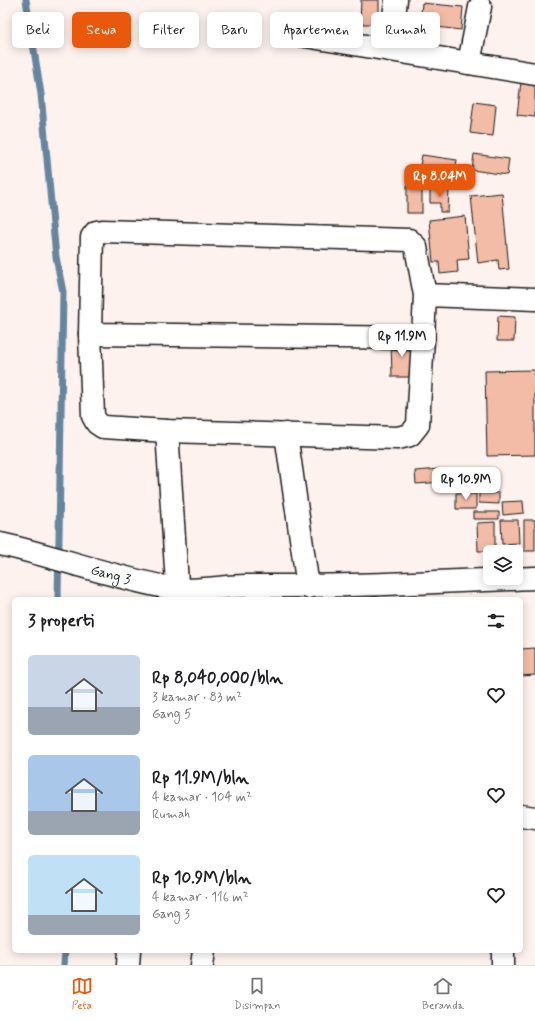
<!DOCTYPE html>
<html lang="id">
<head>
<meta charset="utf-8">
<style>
  :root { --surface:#fff; --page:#f2f2f2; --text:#202124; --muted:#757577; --line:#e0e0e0; --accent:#ea580c }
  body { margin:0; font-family:Mynerve,sans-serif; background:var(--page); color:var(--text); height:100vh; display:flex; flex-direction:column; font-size:15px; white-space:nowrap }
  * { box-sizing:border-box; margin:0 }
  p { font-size:13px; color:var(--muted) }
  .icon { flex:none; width:22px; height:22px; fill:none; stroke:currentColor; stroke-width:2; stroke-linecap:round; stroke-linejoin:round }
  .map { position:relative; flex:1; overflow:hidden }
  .sheet { position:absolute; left:12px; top:597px; width:511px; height:356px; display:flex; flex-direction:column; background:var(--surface); border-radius:6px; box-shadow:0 2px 10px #0003 }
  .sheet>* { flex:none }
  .guide { position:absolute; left:12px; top:12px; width:511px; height:36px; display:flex; gap:8px }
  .tools { position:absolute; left:483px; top:545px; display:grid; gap:8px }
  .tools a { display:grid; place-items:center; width:40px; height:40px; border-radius:6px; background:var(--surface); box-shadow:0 2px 10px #0003; font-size:20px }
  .price { position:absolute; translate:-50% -34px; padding:0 9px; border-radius:8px; background:#fff; color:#222; font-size:13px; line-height:26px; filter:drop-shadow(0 1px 2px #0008) }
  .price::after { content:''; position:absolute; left:50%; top:24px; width:12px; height:9px; margin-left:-6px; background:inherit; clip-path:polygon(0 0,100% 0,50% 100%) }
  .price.current { background:var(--accent); color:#fff }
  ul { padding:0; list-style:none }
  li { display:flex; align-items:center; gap:12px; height:100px; padding:0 16px }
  li span { display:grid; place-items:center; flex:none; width:112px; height:80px; border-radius:6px; color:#555 }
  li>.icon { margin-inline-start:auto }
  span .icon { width:48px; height:48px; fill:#fffc; stroke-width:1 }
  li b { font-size:17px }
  h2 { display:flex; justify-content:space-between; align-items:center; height:48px; padding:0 16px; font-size:17px }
  .tag { padding:0 14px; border-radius:6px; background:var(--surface); box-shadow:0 2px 10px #0003; font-size:14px; line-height:36px }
  .tag.current { background:var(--accent); color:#fff }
  .tabs { display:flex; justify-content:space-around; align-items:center; height:56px; border-top:1px solid var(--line); background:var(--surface); font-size:11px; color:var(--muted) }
  .tabs a { display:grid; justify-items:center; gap:2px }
  .tabs .current { color:var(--accent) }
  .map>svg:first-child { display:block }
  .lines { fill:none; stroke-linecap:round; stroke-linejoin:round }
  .stream { stroke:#66859e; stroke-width:7 }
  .building { fill:#f3bca7; stroke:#1c1c1c }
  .minor-casing { stroke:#1c1c1c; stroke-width:25 }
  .minor { stroke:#fff; stroke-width:22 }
  .labels { text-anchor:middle; stroke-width:3.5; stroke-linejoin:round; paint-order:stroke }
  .street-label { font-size:14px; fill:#1c1c1c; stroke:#fff }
</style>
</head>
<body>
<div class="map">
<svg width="535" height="965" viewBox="0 0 535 965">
  <rect width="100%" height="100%" fill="#fdf2ed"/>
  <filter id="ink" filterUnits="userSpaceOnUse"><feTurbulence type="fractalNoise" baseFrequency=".025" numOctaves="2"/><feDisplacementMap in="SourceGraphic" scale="8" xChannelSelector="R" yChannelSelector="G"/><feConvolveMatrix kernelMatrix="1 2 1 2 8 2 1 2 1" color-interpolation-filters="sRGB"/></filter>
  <g filter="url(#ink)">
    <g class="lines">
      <path class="stream" d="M26,0L41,94L56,257L63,292L58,599
        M64,965L65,951"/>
    </g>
    <path class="building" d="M361,0H379V24H360Z
      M422,3L463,7L461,30L420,25Z
      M521,82L535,84V117L517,115Z
      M474,102L496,105L493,136L470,133Z
      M474,154L509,159L507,175L472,170Z
      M422,155L457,160L454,177L419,171Z
      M407,185H422V213H407Z
      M430,189H449L448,212H440V203H430Z
      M502,193L509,269L499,270L498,260L478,263L471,196Z
      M465,216L469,259L457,260L458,272L440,274L439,262H433L429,220Z
      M498,316L515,317L514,341H497Z
      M391,340H413L414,377H392Z
      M535,370V455L487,456L485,371Z
      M440,469L442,482L416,484L415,471Z
      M456,493L476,494V509H456Z
      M479,493H499V504L479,503Z
      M523,501L524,513L503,515L502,502Z
      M473,512H499V519H473Z
      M501,520H518L519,543L502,544Z
      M524,520H535V551H524Z
      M495,522V551H478L477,523Z
      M535,648V675L521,676V649Z"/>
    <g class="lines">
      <g class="minor-casing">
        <g id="minor">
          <path d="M396,0L390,50L535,74"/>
          <path d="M293,34L390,50"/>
          <path d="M469,63L480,7"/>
          <path d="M425,295L416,247L409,240L102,231L96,232L92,237L90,334L423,338L425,295L535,299"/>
          <path d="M90,334L93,416L97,423L103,427L167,431L398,438L410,435L418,425L423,338"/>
          <path d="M167,431L178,599"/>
          <path d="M286,434L308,587"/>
          <path id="s1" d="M0,544C59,557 116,579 176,589C194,592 225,586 245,586C342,587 438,582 535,578"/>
          <path d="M521,816L535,818"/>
          <path d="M128,965L129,951"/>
          <path d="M202,965L204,951"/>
          <path d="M503,965V951"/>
        </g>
      </g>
      <use href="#minor" class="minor"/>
    </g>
  </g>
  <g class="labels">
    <g class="street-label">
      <text dy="5" stroke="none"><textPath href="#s1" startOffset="115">Gang 3</textPath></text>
    </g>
  </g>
</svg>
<div class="tools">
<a><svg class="icon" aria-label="layers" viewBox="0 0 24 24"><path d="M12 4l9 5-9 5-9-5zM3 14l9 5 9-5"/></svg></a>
</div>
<b class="price current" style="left:440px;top:198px">Rp 8.04M</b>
<b class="price" style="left:402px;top:358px">Rp 11.9M</b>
<b class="price" style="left:466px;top:501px">Rp 10.9M</b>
<div class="guide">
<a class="tag">Beli</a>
<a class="tag current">Sewa</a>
<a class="tag">Filter</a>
<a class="tag">Baru</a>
<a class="tag">Apartemen</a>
<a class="tag">Rumah</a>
</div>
<section class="sheet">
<h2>3 properti<svg class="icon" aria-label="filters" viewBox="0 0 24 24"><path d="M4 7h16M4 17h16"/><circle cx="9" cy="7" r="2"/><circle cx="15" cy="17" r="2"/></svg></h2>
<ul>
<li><span style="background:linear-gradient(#c9d6e8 65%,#9aa5b1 0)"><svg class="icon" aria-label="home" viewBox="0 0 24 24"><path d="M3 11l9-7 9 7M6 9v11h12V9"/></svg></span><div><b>Rp 8,040,000/bln</b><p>3 kamar · 83 m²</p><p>Gang 5</p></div><svg class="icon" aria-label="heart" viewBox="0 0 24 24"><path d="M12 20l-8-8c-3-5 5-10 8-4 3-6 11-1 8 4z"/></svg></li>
<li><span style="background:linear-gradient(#a9c7e8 70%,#9aa5b1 0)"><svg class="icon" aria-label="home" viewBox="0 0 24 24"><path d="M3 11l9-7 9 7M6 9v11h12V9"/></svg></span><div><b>Rp 11.9M/bln</b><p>4 kamar · 104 m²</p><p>Rumah</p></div><svg class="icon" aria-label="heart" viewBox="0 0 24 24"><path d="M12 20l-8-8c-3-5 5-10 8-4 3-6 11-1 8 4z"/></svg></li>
<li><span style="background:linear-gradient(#bfe0f5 75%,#9aa5b1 0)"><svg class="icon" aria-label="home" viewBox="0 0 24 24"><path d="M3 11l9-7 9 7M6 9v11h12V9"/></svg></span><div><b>Rp 10.9M/bln</b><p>4 kamar · 116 m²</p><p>Gang 3</p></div><svg class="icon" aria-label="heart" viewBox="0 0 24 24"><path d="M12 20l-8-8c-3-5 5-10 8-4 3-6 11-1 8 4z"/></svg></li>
</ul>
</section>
</div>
<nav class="tabs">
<a class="current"><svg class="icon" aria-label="map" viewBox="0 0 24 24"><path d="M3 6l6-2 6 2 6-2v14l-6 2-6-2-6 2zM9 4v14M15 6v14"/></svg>Peta</a>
<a><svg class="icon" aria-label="saved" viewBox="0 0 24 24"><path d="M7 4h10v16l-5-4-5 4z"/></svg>Disimpan</a>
<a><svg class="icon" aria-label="home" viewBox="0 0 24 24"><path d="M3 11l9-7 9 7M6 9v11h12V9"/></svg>Beranda</a>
</nav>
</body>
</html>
